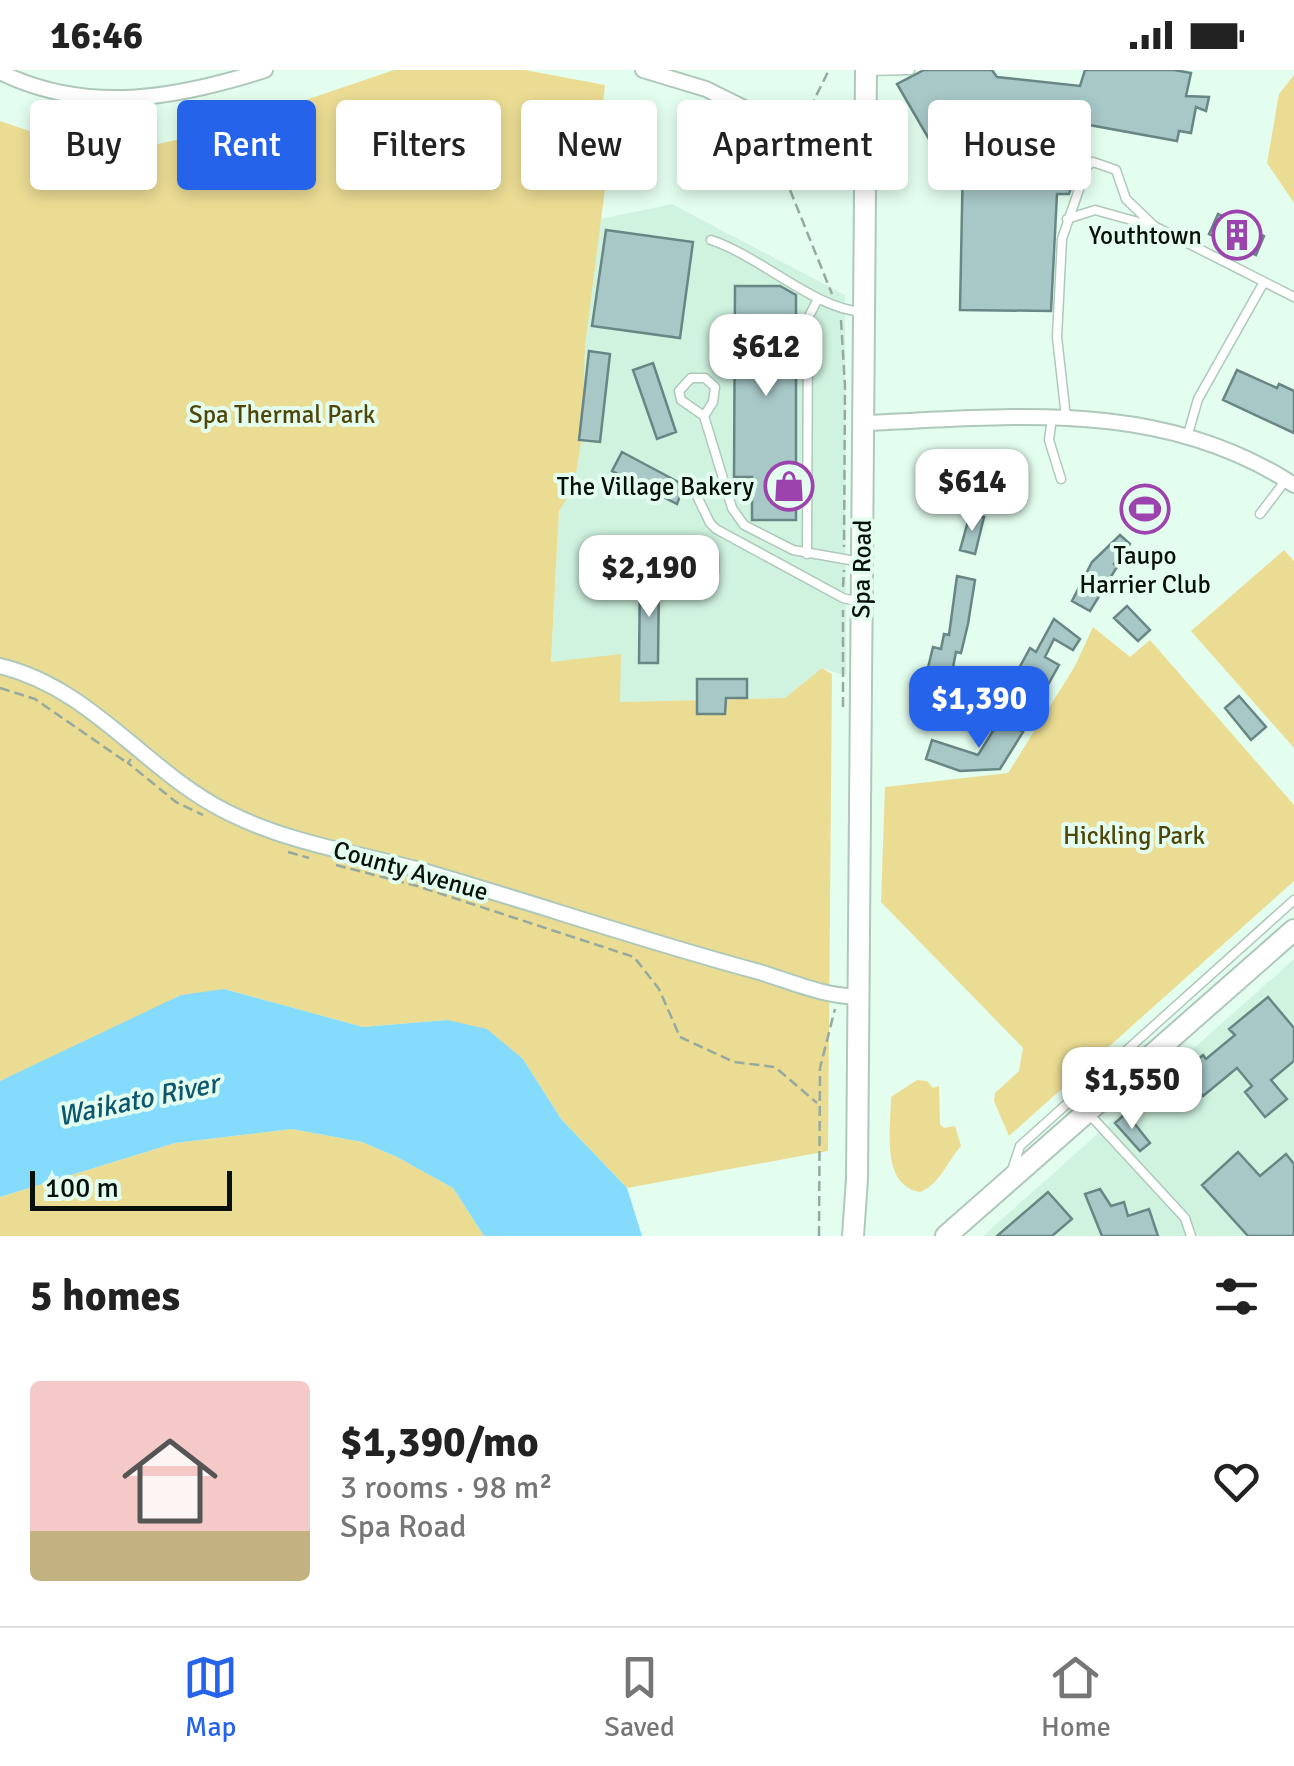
<!DOCTYPE html>
<html lang="en">
<head>
<meta charset="utf-8">
<style>
  :root { --surface:#fff; --page:#f6f6f6; --text:#222; --muted:#767676; --line:#e0e0e0; --accent:#2563eb }
  body { margin:0; font-family:Signika,sans-serif; background:var(--page); color:var(--text); height:100vh; display:flex; flex-direction:column; font-size:38px; white-space:nowrap }
  * { box-sizing:border-box; margin:0 }
  p { font-size:32px; color:var(--muted) }
  .icon { flex:none; width:55px; height:55px; fill:none; stroke:currentColor; stroke-width:2; stroke-linecap:round; stroke-linejoin:round }
  .map { position:relative; height:1166px; overflow:hidden }
  .side { display:flex; flex-direction:column; background:var(--surface); flex:1 }
  .side>* { flex:none }
  .hud { position:absolute; left:30px; top:30px; width:1235px; height:90px; display:flex; gap:20px }
  .scale { position:absolute; left:30px; bottom:25px; width:202px; box-sizing:border-box; padding-left:10px; border:5px solid #07100b; border-top:0; font-size:28px; line-height:35px; white-space:nowrap; color:#07100b; -webkit-text-stroke:8px #e3feef; paint-order:stroke }
  .price { position:absolute; translate:-50% -85px; padding:0 22px; border-radius:20px; background:#fff; color:#222; font-size:32px; line-height:65px; filter:drop-shadow(0 2px 5px #0008) }
  .price::after { content:''; position:absolute; left:50%; top:60px; width:30px; height:22px; margin-left:-15px; background:inherit; clip-path:polygon(0 0,100% 0,50% 100%) }
  .price.current { background:var(--accent); color:#fff }
  ul { padding:0; list-style:none }
  li { display:flex; align-items:center; gap:30px; height:250px; padding:0 30px }
  li span { display:grid; place-items:center; flex:none; width:280px; height:200px; border-radius:10px; color:#555 }
  li>.icon { margin-inline-start:auto }
  span .icon { width:120px; height:120px; fill:#fffc; stroke-width:1 }
  li b { font-size:42px }
  h2 { display:flex; justify-content:space-between; align-items:center; height:120px; padding:0 30px; font-size:42px }
  .tag { padding:0 35px; border-radius:10px; background:var(--surface); box-shadow:0 5px 15px #0003; font-size:35px; line-height:90px }
  .tag.current { background:var(--accent); color:#fff }
  .status { display:flex; justify-content:space-between; align-items:center; height:70px; padding:0 50px; background:var(--surface); direction:ltr }
  .status svg { height:28px; fill:currentColor }
  .tab-bar { display:flex; justify-content:space-around; align-items:center; height:140px; border-top:2px solid var(--line); background:var(--surface); font-size:28px; color:var(--muted) }
  .tab-bar a { display:grid; justify-items:center; gap:5px }
  .tab-bar .current { color:var(--accent) }
  .map>svg:first-child { display:block }
  .built { fill:#d0f3e0 }
  .green { fill:#ebdc94 }
  .water { fill:#84dbfc }
  .building { fill:#a7c8c7; stroke:#678684; stroke-width:2.5 }
  .lines { fill:none; stroke-linecap:round; stroke-linejoin:round }
  .service-casing { stroke:#aec8b9; stroke-width:11 }
  .minor-casing { stroke:#aec8b9; stroke-width:18 }
  .secondary-casing { stroke:#aec8b9; stroke-width:24 }
  .path { stroke:#95aa9e; stroke-width:2.5; stroke-dasharray:10 5; stroke-linecap:butt }
  .service { stroke:#fff; stroke-width:8 }
  .minor { stroke:#fff; stroke-width:14 }
  .secondary { stroke:#fff; stroke-width:20 }
  .labels { text-anchor:middle; stroke-width:8; stroke-linejoin:round; paint-order:stroke }
  .poi-label { font-size:25px; fill:#07100b; stroke:#e3feef; text-anchor:end }
  .park-label { font-size:25px; fill:#504509; stroke:#e3feef }
  .street-label { font-size:25px; fill:#07100b; stroke:#e3feef }
  .water-label { font-size:28px; font-style:italic; fill:#0d566d; stroke:#e3feef }
</style>
</head>
<body>
<div class="status"><b>16:46</b><svg viewBox="0 0 49 12"><path d="M0 12V9h3v3zM5 12V6h3v6zM10 12V3h3v9zM15 12V0h3v12zM26 1h20v11H26zM47 4h2v5h-2z"/></svg></div>
<div class="map">
<svg width="1294" height="1166" viewBox="0 0 1294 1166">
  <rect width="100%" height="100%" fill="#e3feef"/>
  <path class="built" d="M672,134L845,225L846,606L822,598L785,628L619,632L551,593L563,372L591,151Z
    M1294,889V1166H983Z"/>
  <path class="green" d="M394,0H525L605,15L596,96L608,95L585,276L582,366L574,417L559,441L551,592L621,584L620,632L785,628L822,598L832,604L828,1081L627,1118L561,1049L523,989L447,950L363,957L224,919L0,1011V51L103,86L208,63Z
    M1294,5V133L1267,93L1279,24Z
    M1284,480L1294,491V678L1191,561Z
    M1093,557L1130,587L1150,570L1294,735V811L1009,1066L994,1031L995,1023L1019,1001L1023,978L881,832L885,717L1008,703L1075,596Z
    M917,1010L927,1011L933,1018L939,1016L940,1054L944,1058L955,1056L961,1076C947,1092 940,1114 920,1122C880,1115 891,1058 891,1027Z
    M292,1059L362,1072L397,1087L453,1118L484,1166H0V1127L175,1073Z"/>
  <path class="water" d="M224,919L363,957L447,950L487,959L523,989L561,1049L627,1118L642,1166H484L453,1118L397,1087L362,1072L292,1059L175,1073L0,1127V1011L181,925Z"/>
  <path class="building" d="M924,0H992L997,7L1080,16L1085,0H1174L1191,3L1186,26L1209,27L1206,41L1196,37L1191,63L1179,61L1177,71L1089,55L1074,94L1079,96L1069,124H1057L1051,241L960,240L963,89H984L994,75L1020,74L1028,80L1039,103L1067,44L1001,37L933,76L897,14Z
    M1218,144L1264,166L1256,185L1209,164Z
    M606,160L693,172L680,268L592,256Z
    M735,216H780L796,225V450H752V407H734Z
    M589,281L610,284L600,372L579,370Z
    M653,293L676,362L657,369L633,300Z
    M1237,300L1277,318L1279,314L1294,321V363L1223,330Z
    M622,382L684,415L677,434L612,401Z
    M970,444L984,447L975,484L960,480Z
    M1120,465L1130,474L1114,494L1117,497L1090,541L1072,531L1092,492Z
    M681,485L718,486V502H680Z
    M640,506H659L658,593H639Z
    M957,506L975,510L968,554L961,583L956,582L948,623L941,622L936,643L918,639L933,577L941,579L944,564L949,565Z
    M1127,536L1150,560L1138,571L1114,548Z
    M1054,549L1080,569L1073,580L1054,569L1045,587L1059,595L1039,631L1010,615L1030,578L1036,582Z
    M697,609H747V628H726L725,644H697Z
    M1239,626L1266,657L1251,670L1225,638Z
    M1001,648L1023,662L1000,699L960,701L926,689L932,670L978,685Z
    M1268,927L1294,958V991L1271,1010L1287,1029L1265,1047L1245,1022L1252,1016L1237,998L1203,1026L1183,1002L1203,985L1206,989L1235,965L1229,959Z
    M1126,1043L1150,1073L1140,1081L1115,1053Z
    M1238,1082L1260,1106L1286,1084L1294,1094V1166H1248L1202,1115Z
    M1100,1119L1111,1136L1124,1132L1128,1146L1149,1139L1158,1166H1102L1085,1124Z
    M1048,1122L1072,1149L1052,1166H997Z"/>
  <g class="lines">
    <g class="service-casing">
      <path id="service" d="M870,1L910,0
        M1067,149L1095,140L1149,155
        M711,170C762,187 815,240 864,242
        M704,346L713,332L715,317L705,308H691L679,321L681,330L704,346L732,438L744,455L793,480L861,492
        M1066,347L1057,267L1062,169L1087,96L1093,92L1116,100L1126,129L1154,156L1294,227
        M1052,348L1049,370L1061,409
        M1188,364L1198,329L1264,212
        M691,414L710,453L716,459L843,528L860,532
        M1260,444L1286,410
        M807,484L808,248L818,229
        M1090,1045L1185,1148L1191,1166
        M1012,1100L1020,1076L1294,830"/>
    </g>
    <g class="minor-casing">
      <path id="minor" d="M643,0L706,19L819,75L865,81
        M0,2C87,45 177,28 265,0
        M863,353C1014,347 1161,328 1294,415
        M0,596C92,618 145,701 227,742C288,773 358,783 423,801C534,833 644,871 756,901C787,910 827,928 859,926"/>
    </g>
    <g class="secondary-casing">
      <path id="secondary" d="M853,1166L857,1109L866,0
        M946,1166L1294,860"/>
    </g>
    <path class="path" d="M803,52L829,0
      M790,76L786,110L832,224
      M841,250L845,316L844,477
      M843,517L844,500
      M0,618L35,629L126,692
      M843,637V540
      M131,689L128,693L176,732L203,745
      M288,782L309,788
      M336,795L417,816L634,887L659,919L680,967L734,992L775,997L817,1033
      M819,1166L820,998L835,939"/>
    <use href="#service" class="service"/>
    <use href="#minor" class="minor"/>
    <use href="#secondary" class="secondary"/>
  </g>
  <defs>
    <g id="building-ring" transform="scale(2.5)"><circle r="9.5" fill="#e3feef" stroke="#9c43ae" stroke-width="1.5"/><path d="M-4-6H4V6H1V3H-1V6H-4ZM-2.5-4.3h1.7v1.8h-1.7ZM.8-4.3h1.7v1.8H.8ZM-2.5-1h1.7V.8h-1.7ZM.8-1h1.7V.8H.8Z" fill="#9c43ae"/></g>
    <g id="shop-ring" transform="scale(2.5)"><circle r="9.5" fill="#e3feef" stroke="#9c43ae" stroke-width="1.5"/><path d="M-5-2.5h2.3a2.7 3.5 0 0 1 5.4 0H5L5.5 6h-11ZM-1.5-2.5h3a1.5 2.3 0 0 0-3 0Z" fill="#9c43ae"/></g>
    <g id="stadium-ring" transform="scale(2.5)"><circle r="9.5" fill="#e3feef" stroke="#9c43ae" stroke-width="1.5"/><path d="M0-5a6.5 5 0 1 0 0 10a6.5 5 0 1 0 0-10ZM-3.5-1.8h7v3.6h-7Z" fill="#9c43ae"/></g>
  </defs>
  <g fill-rule="evenodd">
    <use href="#building-ring" x="1237" y="165"/>
    <use href="#shop-ring" x="789" y="416"/>
    <use href="#stadium-ring" x="1145" y="439"/>
  </g>
  <g class="labels">
    <g class="poi-label">
      <text x="1202" y="174">Youthtown</text>
      <text x="754" y="425">The Village Bakery</text>
      <text x="1145" y="494" text-anchor="middle">Taupo<tspan x="1145" dy="29">Harrier Club</tspan></text>
    </g>
    <g class="park-label">
      <text x="282" y="353">Spa Thermal Park</text>
      <text x="1134" y="774">Hickling Park</text>
    </g>
    <g class="street-label">
      <text transform="translate(861 499) rotate(-89)" y="9">Spa Road</text>
      <text transform="translate(411 800) rotate(16)" y="9">County Avenue</text>
    </g>
    <g class="water-label">
      <text transform="translate(138 1029) rotate(-12)" y="10">Waikato River</text>
    </g>
  </g>
</svg>
<div class="scale">100 m</div>
<b class="price" style="left:766px;top:329px">$612</b>
<b class="price" style="left:972px;top:464px">$614</b>
<b class="price" style="left:649px;top:550px">$2,190</b>
<b class="price current" style="left:979px;top:681px">$1,390</b>
<b class="price" style="left:1132px;top:1062px">$1,550</b>
<div class="hud">
<a class="tag">Buy</a>
<a class="tag current">Rent</a>
<a class="tag">Filters</a>
<a class="tag">New</a>
<a class="tag">Apartment</a>
<a class="tag">House</a>
</div>
</div>
<section class="side">
<h2>5 homes<svg class="icon" aria-label="filters" viewBox="0 0 24 24"><path d="M4 7h16M4 17h16"/><circle cx="9" cy="7" r="2"/><circle cx="15" cy="17" r="2"/></svg></h2>
<ul>
<li><span style="background:linear-gradient(#f6c9c9 75%,#c2b280 0)"><svg class="icon" aria-label="home" viewBox="0 0 24 24"><path d="M3 11l9-7 9 7M6 9v11h12V9"/></svg></span><div><b>$1,390/mo</b><p>3 rooms · 98 m²</p><p>Spa Road</p></div><svg class="icon" aria-label="heart" viewBox="0 0 24 24"><path d="M12 20l-8-8c-3-5 5-10 8-4 3-6 11-1 8 4z"/></svg></li>
</ul>
</section>
<nav class="tab-bar">
<a class="current"><svg class="icon" aria-label="map" viewBox="0 0 24 24"><path d="M3 6l6-2 6 2 6-2v14l-6 2-6-2-6 2zM9 4v14M15 6v14"/></svg>Map</a>
<a><svg class="icon" aria-label="saved" viewBox="0 0 24 24"><path d="M7 4h10v16l-5-4-5 4z"/></svg>Saved</a>
<a><svg class="icon" aria-label="home" viewBox="0 0 24 24"><path d="M3 11l9-7 9 7M6 9v11h12V9"/></svg>Home</a>
</nav>
</body>
</html>
